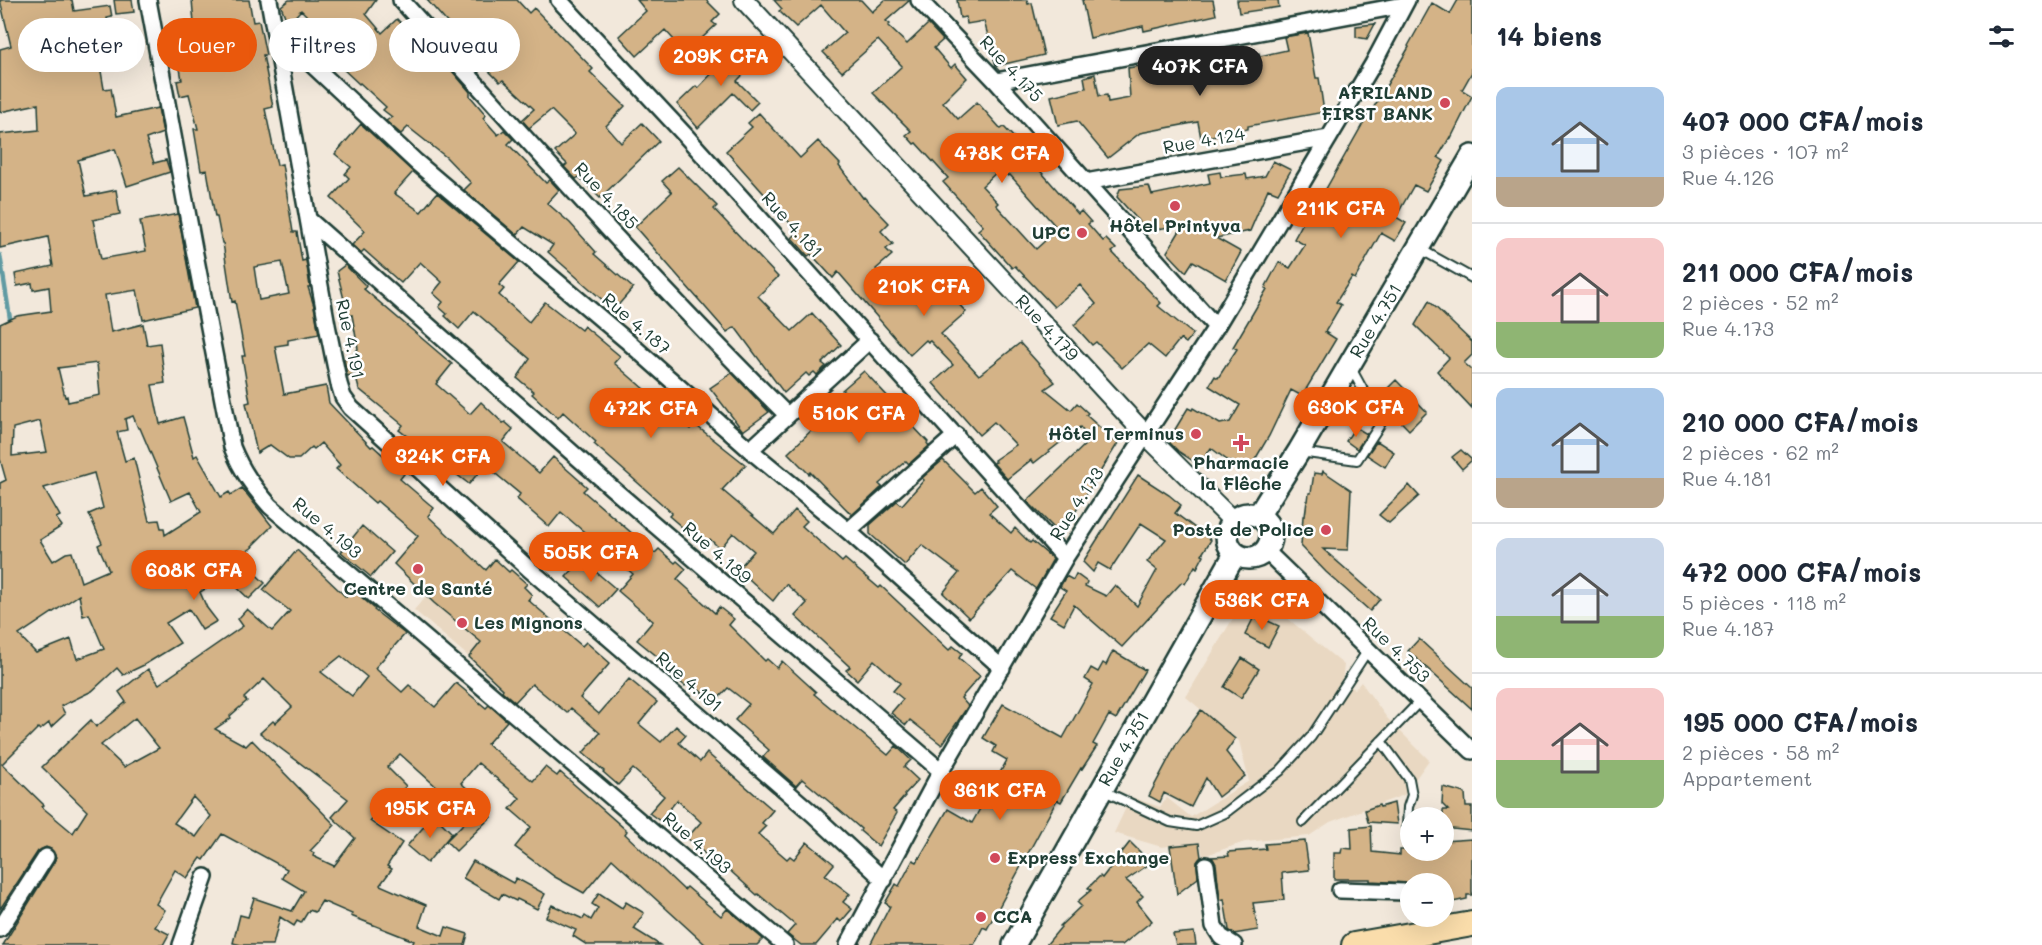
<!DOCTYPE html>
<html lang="fr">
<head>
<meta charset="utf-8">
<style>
  :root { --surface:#fff; --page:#f6f6f7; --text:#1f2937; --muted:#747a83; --line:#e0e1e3; --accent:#ea580c }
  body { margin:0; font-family:Mali,sans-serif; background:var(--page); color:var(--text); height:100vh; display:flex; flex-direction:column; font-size:22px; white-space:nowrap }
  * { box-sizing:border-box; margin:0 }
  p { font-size:20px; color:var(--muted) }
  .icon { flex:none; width:33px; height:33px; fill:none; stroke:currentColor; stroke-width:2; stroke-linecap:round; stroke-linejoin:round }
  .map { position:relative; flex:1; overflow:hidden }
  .sheet { display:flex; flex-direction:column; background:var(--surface); width:570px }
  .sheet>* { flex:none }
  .guide { position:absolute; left:18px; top:18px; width:570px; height:54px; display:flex; gap:12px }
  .tools { position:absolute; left:1400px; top:807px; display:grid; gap:12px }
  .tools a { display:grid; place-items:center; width:54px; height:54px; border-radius:50%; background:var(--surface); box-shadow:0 6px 24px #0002; font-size:30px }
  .price { position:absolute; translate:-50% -51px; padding:0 14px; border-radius:21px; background:var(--accent); color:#fff; font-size:20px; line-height:39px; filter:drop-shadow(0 2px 3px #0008) }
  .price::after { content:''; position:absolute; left:50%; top:36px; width:18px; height:14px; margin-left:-9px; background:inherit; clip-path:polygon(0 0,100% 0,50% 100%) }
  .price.selected { background:#222; color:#fff }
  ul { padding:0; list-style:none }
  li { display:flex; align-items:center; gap:18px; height:150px; padding:0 24px }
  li+li { border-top:2px solid var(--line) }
  li span { display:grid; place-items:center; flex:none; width:168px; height:120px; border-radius:12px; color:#555 }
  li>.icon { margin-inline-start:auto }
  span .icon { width:72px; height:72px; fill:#fffc; stroke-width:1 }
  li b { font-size:26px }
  h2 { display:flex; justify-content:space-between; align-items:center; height:72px; padding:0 24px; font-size:26px }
  .pill { padding:0 21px; border-radius:27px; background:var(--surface); box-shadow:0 6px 24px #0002; font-size:21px; line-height:54px }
  .pill.selected { background:var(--accent); color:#fff }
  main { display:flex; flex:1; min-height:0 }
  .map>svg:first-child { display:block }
  .built { fill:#e9d8c2 }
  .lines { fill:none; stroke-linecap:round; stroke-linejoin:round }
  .stream { stroke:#619ba3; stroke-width:4.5 }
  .building { fill:#d4b387; stroke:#1f3d34; stroke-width:1.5; fill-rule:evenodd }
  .service-casing { stroke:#1f3d34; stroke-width:12 }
  .minor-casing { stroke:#1f3d34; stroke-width:20 }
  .tertiary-casing { stroke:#1f3d34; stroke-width:22 }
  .secondary-casing { stroke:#1f3d34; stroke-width:26 }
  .primary-casing { stroke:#1f3d34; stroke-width:28 }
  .service { stroke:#fff; stroke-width:8 }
  .minor { stroke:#fff; stroke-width:15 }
  .tertiary { stroke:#fff; stroke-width:18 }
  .secondary { stroke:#fff; stroke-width:21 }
  .primary { stroke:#faddab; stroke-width:24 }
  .poi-dot { fill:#d1495b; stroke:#fff; stroke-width:2 }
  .labels { text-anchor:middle; stroke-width:5; stroke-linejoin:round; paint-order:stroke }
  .street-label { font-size:18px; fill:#1f3d34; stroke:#fff }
  .poi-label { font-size:18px; font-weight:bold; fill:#1f3d34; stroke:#fff; text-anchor:end }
</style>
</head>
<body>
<main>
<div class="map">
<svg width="1472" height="945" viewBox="0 0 1472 945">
  <rect width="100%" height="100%" fill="#f2e8db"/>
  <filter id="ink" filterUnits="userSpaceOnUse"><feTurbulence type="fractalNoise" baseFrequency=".0167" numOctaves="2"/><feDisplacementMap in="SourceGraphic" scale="12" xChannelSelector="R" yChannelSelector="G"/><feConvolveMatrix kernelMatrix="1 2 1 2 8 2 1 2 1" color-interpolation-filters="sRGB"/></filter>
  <g filter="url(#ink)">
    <path class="built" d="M442,578L510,636L482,668L414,610Z
      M1251,588L1344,665L1342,682L1355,689L1361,682L1387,718L1429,760L1404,795L1330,822L1309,836L1245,842L1203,856L1200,842L1162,847L1114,833L1131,797L1160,807L1167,798L1191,817L1249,781L1239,741L1186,697Z"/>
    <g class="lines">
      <path class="stream" d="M0,255L11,325"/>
    </g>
    <path class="building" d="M0,0H72L74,11L110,6L112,17L107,18L111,39L106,40L108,46L97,48L104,89L111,88L116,117L158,108L163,133L146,139L154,163L166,160L170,172L127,186L115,149L78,160L86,196L116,190L120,214L93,220L101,259L146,251L140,221L178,214L195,308L143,320L137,290L105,295L111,332L143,324L147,345L160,343L165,383L152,385L160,424L183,417L194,457L197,455L221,497L229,492L231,495L242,488L272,526L252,546L253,547L238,557L265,583L249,599L226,577L200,592L207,608L217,621L202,630L189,609L166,623L180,643L144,665L123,675L117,668L92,691L61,706L65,714L51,727L49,723L40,730L38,728L2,764L44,805L42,807L73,833L87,811L42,767L91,720L96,727L126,702L119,692L148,669L159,684L243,626L238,619L247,609L272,631L290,611L263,590L297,550L346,597L353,590L375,609L374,610L405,634L375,668L402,692L409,685L435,707L456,683L486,708L489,705L507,721L487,744L533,781L545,767L557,776L560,772L627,831L625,834L684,890L687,887L721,916L727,909L763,939L757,945H706L612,859L584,893L555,877L515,847L531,827L510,809L520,798L478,763L461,783L480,800L476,804L491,817L456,851L446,841L470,817L400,754L387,767L406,786L397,796L392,793L370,821L402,843L387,866L392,869L380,885L426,905L419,926L443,936L446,927L468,934L465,945H412L414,941L351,916L352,914L322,901L315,912L309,910L301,923L297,921L294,926L280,917L273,945H241L233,943L240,915L248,917L254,898L292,911L304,891L282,878L287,869L222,834L204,860L201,858L187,878L175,870L156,904L165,910L155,927L169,934L163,945H3L54,862L56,857L51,849L46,847L38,851L0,909V483L6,480L0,459V324L17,316L51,311L49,287L33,290L32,283L17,286L15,274L53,266L48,237L0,248V134L39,130L38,104L0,112V49L11,46ZM97,363L100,395L68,402L67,396L65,397L58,368ZM133,416L138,428H140L171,501L190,492L201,512L165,535L164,528H161L159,520L149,521L134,458L125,461L117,432L127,430L125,419ZM40,421L47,452L12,456L13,428ZM94,473L103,508L89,514L102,543L98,545L109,570L81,582L72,552L66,553L53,561L40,540L62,526L56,518L60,516L44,488ZM79,595L83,616L89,614L104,649L77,659L71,639L36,653L19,635ZM341,656L367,677L352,696L321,672ZM264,679L292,707L275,723L273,721L260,733L348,799L332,817L355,838L334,866L313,856L314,853L310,851L335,825L252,740L246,746L215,729L231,718L230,716L247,701L244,698ZM135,718L159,748L124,767L101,745ZM193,797L211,816L196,837L174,823Z
      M114,0H132L134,12L116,14Z
      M192,0H249L253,22L259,21L266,55H263L273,107L265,109L277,165L282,164L293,232H297L302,261L306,260L310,287H308L314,306L319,334L288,340V344L275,346L284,394L326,386L329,403L371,447L373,446L404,474L400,479L434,508L428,516L486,570L495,559L509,572L511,570L527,584L524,587L532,595L528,600L582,646L586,642L610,663L580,698L599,714L629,679L657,702L639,724L661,742L676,726L686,735L679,743L700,762L707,753L773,810L762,823L766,826L758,834L787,859L790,856L794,859L807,842L834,864L825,875L850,894L843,902L852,909L841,922L838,919L816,945H801L792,938L787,934L795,925L758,894L757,895L715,857L712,860L687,838L701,822L677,800L660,821L649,813L664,796L633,769L618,785L603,772L604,771L583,753L600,733L571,708L567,713L532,684L515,702L502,691L503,689L469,657L481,642L434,603L394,564L418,536L377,501L375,503L336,469L340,465L321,443L314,449L312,447L299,459H289L270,445L257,453L246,403L250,402L242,356H245L235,301L232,302L223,243H222L217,217H215L207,170L201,171L194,129H198L189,94L180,96L177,81L182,80L175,39L195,35ZM282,262L289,294L259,300L254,267Z
      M289,0H376L366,14L382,33L397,19L443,67L447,65L470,92V96L486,115L483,118L498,135L504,130L513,139L508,144L546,183L550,180L559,190L547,203L570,223L596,252L594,254L633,288L614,310L548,252L553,245L524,227L517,235L464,190L471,183L446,157L408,127L401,134L386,121L392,117L383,110L386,107L360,83L359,84L342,68L351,59L301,10L288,24L281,6Z
      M427,0H517L529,13L534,8L593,69L590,72L625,106L606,126L621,143L642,123L659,141L600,198L579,177L576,179L564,167L567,164L555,152L575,134L551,110L529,128L522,120L534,109L503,80L500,82L475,57L476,55Z
      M637,0H706L720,14L712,22L716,25L686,53L665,30L637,56L619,36L646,11Z
      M774,0H861L872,12L885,0H910L886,21L890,24L888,26L907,44L928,24L943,40L934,48L951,68L955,64L967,78L943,102L958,119L977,102L1001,129L1004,127L1031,156L1029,158L1078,214L1081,211L1091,222L1088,224L1103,241L1106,239L1116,249L1112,252L1161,303L1158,306L1193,334L1186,343L1180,339L1165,358L1148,344L1122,368L1096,342L1092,345L1074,325L1096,304L1080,285L1054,307L1015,266L1012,268L978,230L983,226L943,182L948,178L916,143L914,144L906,135L911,131L873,93L902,66L878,40L842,72L823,52L845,33L821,5L796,27L779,11L782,9ZM1001,168L1008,176L1010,175L1058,229L1036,249L996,205L998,203L982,186Z
      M957,0H1027L1028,4L1032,3L1044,55L996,66L984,21L967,24L966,17L960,18Z
      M1082,0H1213L1216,15L1144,31L1143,26L1090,38Z
      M1237,0H1278L1279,7L1239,13Z
      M1458,0H1472V72L1462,90L1472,96L1451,138L1450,137L1438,157L1444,161L1426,191L1414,185L1396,217L1406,223L1395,241L1381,233L1355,279L1352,277L1336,302L1341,305L1325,332L1336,339L1302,396L1291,390L1269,436L1253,463L1241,466L1227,460L1211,448L1199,465L1178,451L1168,441L1188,408L1192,410L1193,408L1220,424L1230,422L1240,405L1209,386L1215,376L1218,378L1237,349L1233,347L1267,289L1265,288L1279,262L1290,268L1305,245L1294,239L1311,208L1314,210L1370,111L1371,112L1409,47L1408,46L1432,3L1450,14Z
      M1375,24L1367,39L1356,37V26Z
      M1308,33L1316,78H1319L1324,112L1248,126V129L1201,138L1198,122L1140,133L1108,158L1077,121L1058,125L1051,96L1086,88L1084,77L1095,74L1099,96L1107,95L1108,102L1130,98L1128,68L1140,66L1142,75L1226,58V60L1259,53L1260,56L1287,50L1284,37Z
      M743,41L760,57L737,81L758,102L750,110L733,93L698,128L677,104L696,86L698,88Z
      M759,113L800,158L818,141L840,164L839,166L863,198L864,197L889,223L881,231L893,244L886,249L892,255L876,269L900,295L927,269L966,312L941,334L979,375L1020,343L1055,382L1045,389L1071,410L1077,403L1088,413L1086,415L1107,434L1106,436L1118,443L1061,535L1027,501L1090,440L1080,427L1034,463L1031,460L1007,479L993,463L996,462L994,460L1016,445L994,422L979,435L933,383L953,365L930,341L928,342L926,340L910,355L838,272L833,278L811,254L808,256L792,238L798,232L726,151L752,127L748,123Z
      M361,124L413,172L394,193L421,212L437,193L519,262L499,285L504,289L499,295L529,322L545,302L581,330L584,326L620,356L614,363L690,429L694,424L746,465L722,490L774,534L795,510L807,521L802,526L842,562L845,559L879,588L881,586L949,650L953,646L962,653L959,658L980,676L961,698L968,706L942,745L910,720L906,725L891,713L903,699L893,691L900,683L874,660L857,680L846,670L850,667L795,616L807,603L786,584L773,601L738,569L754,551L733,533L720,549L710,539L704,546L669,516L672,513L594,444L596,442L563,412L558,418L532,394L534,392L517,378L530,359L474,311L459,329L445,316L447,314L439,307L443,302L433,293L442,282L420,262L401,283L364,250L361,253L352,245L365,231L331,198L349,178L345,174L351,167L335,154Z
      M1273,161L1291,170L1278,193L1268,189L1250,231L1216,238L1241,252L1226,280L1193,261L1186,272L1167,252L1184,224L1148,231L1117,197L1120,189L1149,186L1152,195L1210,183L1208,174L1220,172L1221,177L1246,174L1247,179L1265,176Z
      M678,167L717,206L714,209L778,277L758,296L792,331L812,313L841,345L822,363L826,366L817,375L814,372L809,376L806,373L784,393L735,327L727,332L635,227L672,192L662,181Z
      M345,265L366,286L364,289L452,364L436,384L470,414L481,402L503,423L505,422L513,429L503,442L539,473L553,457L587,487L583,491L655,553L659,549L675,563L677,561L686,569L677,579L715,613L719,607L734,619L729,625L765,661L767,659L777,668L782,661L816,692L814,694L888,755L896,746L911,760L904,767L918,780L904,795L905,796L893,810L897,813L878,846L860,831L861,829L838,809L802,779L796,786L763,757L769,750L735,720L749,704L728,688L714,703L689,681L685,686L672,675L675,671L637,640L653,621L618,591L633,574L561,512L549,527L517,499L520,494L485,465L469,484L399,430L403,425L359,389L355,374L347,376L344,359L350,358L358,349L352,315L348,316L337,271Z
      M1429,301L1472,342V355L1464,363L1472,370V408L1437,371L1449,358L1415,325Z
      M864,371L891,400L890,402L928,442L927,443L929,446L909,464L906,461L879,484L882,487L852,515L810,472L809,474L788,453L847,396L842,390Z
      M732,373L769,412L743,431L710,388Z
      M1396,380L1427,412L1409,430L1378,398Z
      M1355,427L1367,434L1357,449L1346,441Z
      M1377,441L1394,452L1385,467L1367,455Z
      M1461,450L1472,460L1462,469L1452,457Z
      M943,460L975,492L981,487L997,506L989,513L1011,533L1015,528L1030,543L1032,541L1053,559L1036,589L1012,571L969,618L943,593L959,573L922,545L905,565L870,534V525L897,501L902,505L924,480L922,478Z
      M1323,471L1351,490L1348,550L1323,549L1380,599L1370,611L1326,572L1301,546L1303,516H1305L1307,501H1308L1309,493H1311L1314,473L1322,474Z
      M1138,475L1169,495L1181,505L1175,513L1211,540L1202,554L1204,555L1197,568L1195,566L1185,584L1182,582L1122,647L1074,605L1064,624L1050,616L1066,591L1060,587L1066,576L1073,580L1076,574L1087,582L1085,586L1106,596L1115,585L1137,606L1157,570L1147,562L1166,539L1141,523L1110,570L1098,563L1093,572L1083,562Z
      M1409,485L1419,496L1389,523L1379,515Z
      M362,526L392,552L371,577L341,552Z
      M582,560L616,589L600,607L566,577Z
      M1255,615L1279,626L1268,647L1245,635Z
      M1419,639L1472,688V709L1408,651Z
      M1113,651L1145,670L1116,719L1109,715L1093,744L1097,746L1082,769L1081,768L1061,802L1057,800L987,929L983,927L974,945H870L890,906L885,903L896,884L899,886L913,860L917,862L948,809L972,823L1007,760L993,752L996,746L983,738L1003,704L1036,722V723L1063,738L1093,684L1085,679L1091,668L1098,672L1103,663L1106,665Z
      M1242,658L1259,669L1241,698L1224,687Z
      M1201,710L1235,739L1226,752L1245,776L1218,797L1206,778L1191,807L1164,793L1160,802L1149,796L1177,743Z
      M1443,787L1465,793L1466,807H1472V831L1443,828V810H1448L1442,804Z
      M1394,803L1397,824L1368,822L1365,810L1379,805L1380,807Z
      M434,815L452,833L427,863L407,846Z
      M1371,826L1372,852L1400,855V850H1443V841L1472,839V895H1467V899L1443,904V884H1432V880L1407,883L1370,881V879H1334V853H1341L1342,848L1352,849L1351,828Z
      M1305,841L1309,870L1282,873L1284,900L1253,903L1258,930L1234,934L1229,930L1224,899L1220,900L1216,864L1212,857L1229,856L1228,852L1266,849L1265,844Z
      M1130,842L1151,863L1126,880L1143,896L1137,902L1152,921L1122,945H1046L1061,927L1060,926L1081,906L1077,902L1091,890L1088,888L1100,876L1102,878Z
      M1199,843L1201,857L1197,862L1198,878L1177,894L1170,846Z
      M473,861L513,883L516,878L545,894L537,909L517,899L516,901L502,894L499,899L463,878Z
      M599,893L622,908L626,902L644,913L634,929L660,945H587L573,936L576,930L546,917L552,905L583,919L585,916L591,920L598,908L592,904Z
      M1194,932L1196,945H1176L1173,934Z"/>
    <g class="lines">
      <g class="service-casing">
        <path id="service" d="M1420,249L1472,278
          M1300,452L1357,460L1381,423L1351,368
          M1381,741L1409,779L1412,795L1408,807L1407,826
          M1102,790L1170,822L1196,826L1225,813L1280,771L1311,737L1368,650
          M1303,822L1420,701"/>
      </g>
      <g class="minor-casing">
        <path id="minor" d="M148,0L194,249L232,447C242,472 253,486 270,506L785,945
          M269,0L327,325L339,384L343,397L351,408L528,568L813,814L884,880
          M401,0C527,140 653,282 787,415
          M559,0L685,135L1065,558
          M919,0L996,81L1216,327
          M275,30L416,162L626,340L750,450L848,531L1002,668
          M996,81L1404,5
          M1086,182L1329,138
          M308,219L612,488L941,771
          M750,450L870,340
          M848,531L956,435
          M1266,551L1472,751
          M1206,865L1214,926L1221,937L1234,945
          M1340,890L1405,892L1410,896
          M0,929L46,857
          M181,945L205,877
          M848,945L941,771L1065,558L1216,327L1373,64L1407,0"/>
      </g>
      <g class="tertiary-casing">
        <path id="tertiary" d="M744,0L1145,434L1232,520"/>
      </g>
      <g class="secondary-casing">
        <path id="secondary" d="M1227 536a22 22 0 1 1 44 0a22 22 0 1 1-44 0Z
          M1258,516L1299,451L1472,156
          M1014,945L1235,554"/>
      </g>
      <g class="primary-casing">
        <path id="primary" d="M1354,945L1472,924"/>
      </g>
      <use href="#service" class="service"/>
      <use href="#minor" class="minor"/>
      <use href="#tertiary" class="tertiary"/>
      <use href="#secondary" class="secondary"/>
      <use href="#primary" class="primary"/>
    </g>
  </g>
  <g class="poi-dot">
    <circle cx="1445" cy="103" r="6"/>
    <circle cx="1175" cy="206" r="6"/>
    <circle cx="1082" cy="233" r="6"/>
    <circle cx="1196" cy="434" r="6"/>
    <path d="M1238 434h6v6h6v6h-6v6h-6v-6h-6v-6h6z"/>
    <circle cx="1326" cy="530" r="6"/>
    <circle cx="418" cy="569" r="6"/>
    <circle cx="462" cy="623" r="6"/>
    <circle cx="995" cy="858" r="6"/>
    <circle cx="981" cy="917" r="6"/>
  </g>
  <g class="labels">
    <g class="street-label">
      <text transform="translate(1011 69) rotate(47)" y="6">Rue 4.175</text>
      <text transform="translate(1204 141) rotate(-10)" y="6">Rue 4.124</text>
      <text transform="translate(606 196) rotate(47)" y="6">Rue 4.185</text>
      <text transform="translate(792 225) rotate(48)" y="6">Rue 4.181</text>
      <text transform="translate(1376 321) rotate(-59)" y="6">Rue 4.751</text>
      <text transform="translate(636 324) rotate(41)" y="6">Rue 4.187</text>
      <text transform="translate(1047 328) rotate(47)" y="6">Rue 4.179</text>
      <text transform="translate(350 339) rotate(78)" y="6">Rue 4.191</text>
      <text transform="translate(1077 504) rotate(-57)" y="6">Rue 4.173</text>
      <text transform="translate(327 528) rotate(40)" y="6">Rue 4.193</text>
      <text transform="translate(717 553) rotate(41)" y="6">Rue 4.189</text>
      <text transform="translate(1396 650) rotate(44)" y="6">Rue 4.753</text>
      <text transform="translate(689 682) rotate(41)" y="6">Rue 4.191</text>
      <text transform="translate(1124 749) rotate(-60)" y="6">Rue 4.751</text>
      <text transform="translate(697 843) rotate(41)" y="6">Rue 4.193</text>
    </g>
    <g class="poi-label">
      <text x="1433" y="99">AFRILAND<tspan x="1433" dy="21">FIRST BANK</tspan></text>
      <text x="1175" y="232" text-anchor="middle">Hôtel Printyva</text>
      <text x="1070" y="239">UPC</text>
      <text x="1184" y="440">Hôtel Terminus</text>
      <text x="1241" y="469" text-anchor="middle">Pharmacie<tspan x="1241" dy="21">la Flêche</tspan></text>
      <text x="1314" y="536">Poste de Police</text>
      <text x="418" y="595" text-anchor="middle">Centre de Santé</text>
      <text x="474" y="629" text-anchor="start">Les Mignons</text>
      <text x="1007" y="864" text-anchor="start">Express Exchange</text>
      <text x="993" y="923" text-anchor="start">CCA</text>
    </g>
  </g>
</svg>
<div class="tools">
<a>+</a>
<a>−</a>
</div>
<b class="price" style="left:721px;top:87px">209K CFA</b>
<b class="price selected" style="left:1200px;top:97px">407K CFA</b>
<b class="price" style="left:1002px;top:184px">478K CFA</b>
<b class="price" style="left:1341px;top:239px">211K CFA</b>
<b class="price" style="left:924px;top:317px">210K CFA</b>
<b class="price" style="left:1356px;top:438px">630K CFA</b>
<b class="price" style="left:651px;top:439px">472K CFA</b>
<b class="price" style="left:859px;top:444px">510K CFA</b>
<b class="price" style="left:443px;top:487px">324K CFA</b>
<b class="price" style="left:591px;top:583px">505K CFA</b>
<b class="price" style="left:194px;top:601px">608K CFA</b>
<b class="price" style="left:1262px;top:631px">536K CFA</b>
<b class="price" style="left:1000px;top:821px">361K CFA</b>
<b class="price" style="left:430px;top:839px">195K CFA</b>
<div class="guide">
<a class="pill">Acheter</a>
<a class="pill selected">Louer</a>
<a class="pill">Filtres</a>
<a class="pill">Nouveau</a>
</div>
</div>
<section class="sheet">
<h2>14 biens<svg class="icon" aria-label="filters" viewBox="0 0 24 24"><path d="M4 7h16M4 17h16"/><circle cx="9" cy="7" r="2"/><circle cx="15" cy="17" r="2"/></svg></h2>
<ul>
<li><span style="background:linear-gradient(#a9c7e8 75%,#b9a48a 0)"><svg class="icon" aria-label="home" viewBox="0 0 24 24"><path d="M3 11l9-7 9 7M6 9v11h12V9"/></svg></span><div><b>407 000 CFA/mois</b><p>3 pièces · 107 m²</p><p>Rue 4.126</p></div></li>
<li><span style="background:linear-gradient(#f6c9c9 70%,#8fb573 0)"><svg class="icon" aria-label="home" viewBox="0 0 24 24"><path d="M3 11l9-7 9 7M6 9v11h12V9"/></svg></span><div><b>211 000 CFA/mois</b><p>2 pièces · 52 m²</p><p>Rue 4.173</p></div></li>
<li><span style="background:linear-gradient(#a9c7e8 75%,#b9a48a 0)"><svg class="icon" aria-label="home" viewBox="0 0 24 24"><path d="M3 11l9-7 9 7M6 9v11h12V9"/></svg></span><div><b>210 000 CFA/mois</b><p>2 pièces · 62 m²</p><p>Rue 4.181</p></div></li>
<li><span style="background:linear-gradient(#c9d6e8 65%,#8fb573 0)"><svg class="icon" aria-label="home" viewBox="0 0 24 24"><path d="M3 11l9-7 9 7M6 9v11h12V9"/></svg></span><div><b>472 000 CFA/mois</b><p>5 pièces · 118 m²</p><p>Rue 4.187</p></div></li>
<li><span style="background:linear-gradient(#f6c9c9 60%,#8fb573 0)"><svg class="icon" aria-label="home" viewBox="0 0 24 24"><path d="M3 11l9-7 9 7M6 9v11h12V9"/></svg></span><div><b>195 000 CFA/mois</b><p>2 pièces · 58 m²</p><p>Appartement</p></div></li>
</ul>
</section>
</main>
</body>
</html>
